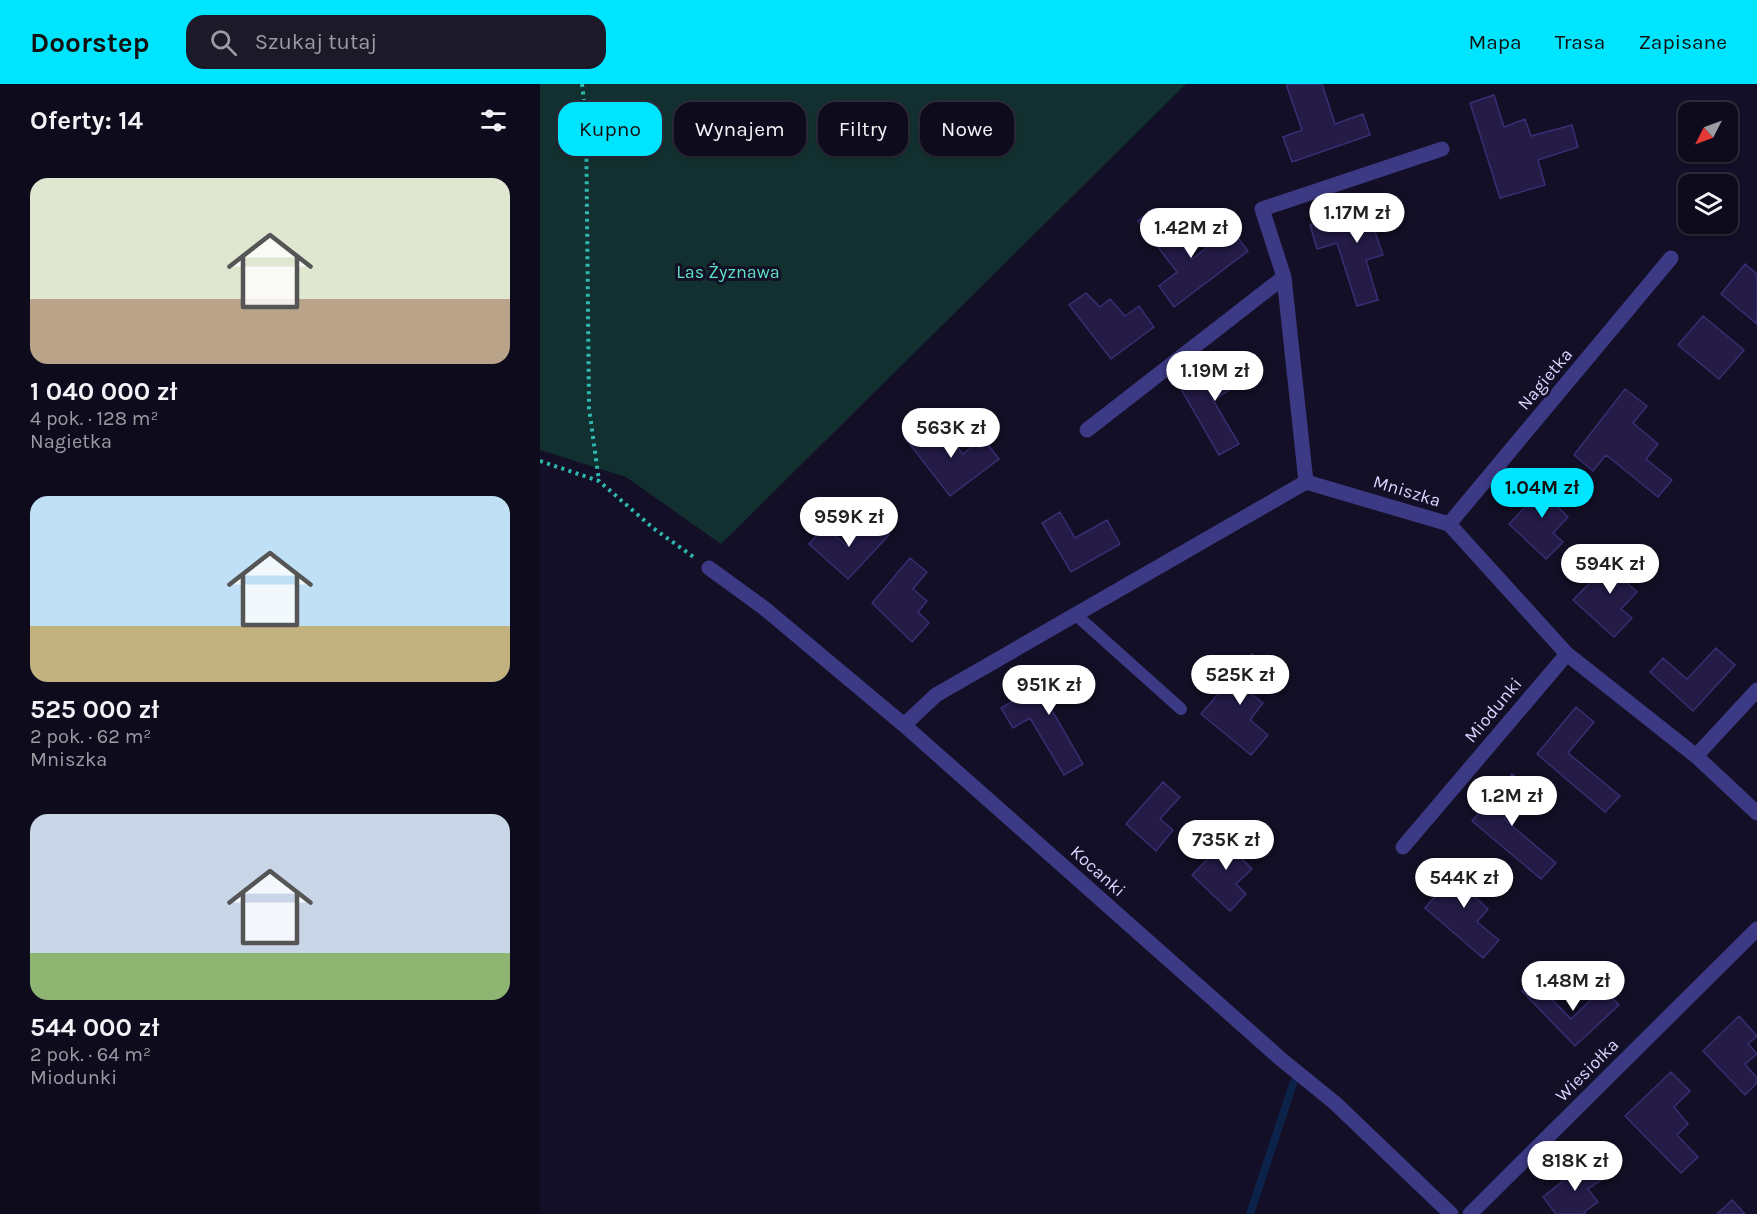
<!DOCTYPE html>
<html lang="pl">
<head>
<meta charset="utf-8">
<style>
  :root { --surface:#0e0b1c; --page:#1c1929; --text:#f1f3f6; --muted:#9b9ba3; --line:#2e2b3b; --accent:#00e5ff }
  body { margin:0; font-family:Karla,sans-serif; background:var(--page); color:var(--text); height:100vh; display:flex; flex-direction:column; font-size:22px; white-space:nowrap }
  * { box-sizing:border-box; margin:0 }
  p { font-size:20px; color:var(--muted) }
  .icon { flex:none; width:33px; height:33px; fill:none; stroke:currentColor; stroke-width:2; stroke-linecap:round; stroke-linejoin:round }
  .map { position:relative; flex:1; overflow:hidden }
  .details { display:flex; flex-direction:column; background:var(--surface); width:540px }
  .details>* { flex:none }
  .hud { position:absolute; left:18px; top:18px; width:570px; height:54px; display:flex; gap:12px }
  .needle { width:39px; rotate:228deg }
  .controls { position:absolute; left:1138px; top:18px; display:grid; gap:12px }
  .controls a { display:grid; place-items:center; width:60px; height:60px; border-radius:12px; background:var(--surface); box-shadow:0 2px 4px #0004,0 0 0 2px var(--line); font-size:30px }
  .price { position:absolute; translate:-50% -51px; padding:0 14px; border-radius:21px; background:#fff; color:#222; font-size:20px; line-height:39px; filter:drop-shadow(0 2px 3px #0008) }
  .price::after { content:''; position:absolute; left:50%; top:36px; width:18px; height:14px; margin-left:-9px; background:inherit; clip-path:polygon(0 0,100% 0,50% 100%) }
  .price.on { background:var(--accent); color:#111 }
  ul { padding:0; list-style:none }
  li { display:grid; align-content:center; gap:12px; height:318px; padding:0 30px }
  li span { display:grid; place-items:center; height:186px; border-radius:18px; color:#555 }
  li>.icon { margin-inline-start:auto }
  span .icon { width:108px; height:108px; fill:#fffc; stroke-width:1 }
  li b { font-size:26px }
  h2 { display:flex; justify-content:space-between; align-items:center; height:72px; padding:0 30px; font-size:26px }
  .tag { padding:0 21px; border-radius:18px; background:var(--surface); box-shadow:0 2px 4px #0004,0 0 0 2px var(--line); font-size:21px; line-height:54px }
  .tag.on { background:var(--accent); color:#111 }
  header { display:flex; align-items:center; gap:36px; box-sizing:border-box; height:84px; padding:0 30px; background:var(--accent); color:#111 }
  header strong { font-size:28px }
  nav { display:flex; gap:33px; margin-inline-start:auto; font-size:21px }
  .search { width:420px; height:54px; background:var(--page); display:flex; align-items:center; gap:15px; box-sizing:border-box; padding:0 21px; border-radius:18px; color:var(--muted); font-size:22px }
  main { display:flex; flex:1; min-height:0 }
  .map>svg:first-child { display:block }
  .green { fill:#12302f }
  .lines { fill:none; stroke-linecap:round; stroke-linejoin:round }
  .stream { stroke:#0c2248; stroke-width:8 }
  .building { fill:#241b47; stroke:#3b2d73; stroke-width:1.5 }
  .path { stroke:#2fb8b0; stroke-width:4; stroke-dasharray:3 4.5; stroke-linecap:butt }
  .service { stroke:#3d3a85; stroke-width:12 }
  .minor { stroke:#3d3a85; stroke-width:15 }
  .labels { text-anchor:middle; stroke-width:6; stroke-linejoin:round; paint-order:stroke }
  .park-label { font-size:18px; fill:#5fe0c0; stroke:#130f26 }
  .street-label { font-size:18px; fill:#d9d4ff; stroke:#130f26 }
</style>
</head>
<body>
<header>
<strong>Doorstep</strong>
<div class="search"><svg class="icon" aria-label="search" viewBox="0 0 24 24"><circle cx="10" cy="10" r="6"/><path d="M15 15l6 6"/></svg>Szukaj tutaj</div>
<nav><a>Mapa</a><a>Trasa</a><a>Zapisane</a></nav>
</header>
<main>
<section class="details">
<h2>Oferty: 14<svg class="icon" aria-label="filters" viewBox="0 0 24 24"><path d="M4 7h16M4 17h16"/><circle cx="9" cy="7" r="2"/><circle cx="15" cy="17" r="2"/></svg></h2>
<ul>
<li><span style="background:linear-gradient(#dfe7d0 65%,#b9a48a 0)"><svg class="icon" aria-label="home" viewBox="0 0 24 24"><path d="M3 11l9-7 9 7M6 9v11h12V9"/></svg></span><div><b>1 040 000 zł</b><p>4 pok. · 128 m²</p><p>Nagietka</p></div></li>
<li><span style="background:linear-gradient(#bfe0f5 70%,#c2b280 0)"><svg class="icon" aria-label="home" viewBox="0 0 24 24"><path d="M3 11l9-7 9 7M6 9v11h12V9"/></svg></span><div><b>525 000 zł</b><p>2 pok. · 62 m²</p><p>Mniszka</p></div></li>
<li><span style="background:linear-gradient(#c9d6e8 75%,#8fb573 0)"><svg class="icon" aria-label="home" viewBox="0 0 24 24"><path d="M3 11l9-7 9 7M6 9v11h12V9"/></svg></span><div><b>544 000 zł</b><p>2 pok. · 64 m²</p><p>Miodunki</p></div></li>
</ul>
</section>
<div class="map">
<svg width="1217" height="1130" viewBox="0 0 1217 1130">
  <rect width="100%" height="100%" fill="#130f26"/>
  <path class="green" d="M0,0H646L181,460L86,393L0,366Z"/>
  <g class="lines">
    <path class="stream" d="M710,1130L754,997"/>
  </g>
  <path class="building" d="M746,0H782L795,40L823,30L830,51L752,78L743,53L762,46Z
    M954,11L964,43L985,35L991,52L1032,41L1038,63L998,76L1005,101L960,114L930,19Z
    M851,116L858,141L835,148L843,171L826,176L838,216L817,222L797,159L777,165L770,141Z
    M613,125L652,175L691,145L708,167L634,223L619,202L637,188L598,137Z
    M1205,180L1217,190V240L1181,210Z
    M546,209L560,223L570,215L585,232L599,222L614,243L571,275L529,221Z
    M1163,232L1204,266L1179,295L1138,261Z
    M695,273L708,295L673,316L699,360L679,371L641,305Z
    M1085,305L1107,322L1093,339L1118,360L1106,375L1132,396L1118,413L1066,371L1053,387L1034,371Z
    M383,341L398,360L408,351L423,370L443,354L459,375L410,412L365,354Z
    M1014,393L1028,405L1015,420L1028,433L1013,449L1023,458L1006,475L969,440Z
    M520,428L535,454L567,436L580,460L531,488L502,439Z
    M333,436L349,451L308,495L269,460L285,442L308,463Z
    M1082,466L1097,481L1084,496L1097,508L1081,525L1092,534L1074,553L1033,516Z
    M370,474L387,488L373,505L387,517L378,528L389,539L372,558L332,519Z
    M1176,564L1195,581L1153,627L1110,588L1123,574L1147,595Z
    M712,570L730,586L710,609L723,619L710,636L728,651L711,671L661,630Z
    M533,582L545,602L510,623L543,680L524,691L490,634L473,644L461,624Z
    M1036,623L1054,638L1028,669L1080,712L1065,728L997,670Z
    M972,690L990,705L964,735L1016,779L1001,795L932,737Z
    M623,698L640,713L620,735L633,746L616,767L586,740Z
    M698,744L711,757L698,771L712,785L696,800L706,810L690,827L652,791Z
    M927,775L947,792L932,810L948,825L937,838L959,856L943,874L885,824Z
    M993,896L1031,935L1063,904L1079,921L1035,962L982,907Z
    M1199,932L1217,952L1208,960L1217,970L1205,980L1217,994V999L1205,1011L1163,967Z
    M1131,988L1150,1007L1134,1023L1148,1040L1137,1051L1158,1073L1141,1089L1085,1032Z
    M1049,1076L1064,1094L1048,1105L1058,1118L1044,1128L1046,1130H1016L1003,1113Z
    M1192,1116L1205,1130H1177Z"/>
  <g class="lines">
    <path class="path" d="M42,0L46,34L49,324L59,397
      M0,377L59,397L113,444L155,474"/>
    <path class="service" d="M535,530L641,625"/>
    <path class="minor" d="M547,346L744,193
      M766,398L744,193L722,125L902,65
      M909,440L1131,174
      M169,484L224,524L364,641L742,976L795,1019L911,1130
      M364,641L396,611L766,398L909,440L1027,570L1156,672L1217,729
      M1156,672L1217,606
      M863,763L1027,570
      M930,1130L1217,845"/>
  </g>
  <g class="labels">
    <g class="park-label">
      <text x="188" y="194">Las Żyznawa</text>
    </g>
    <g class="street-label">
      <text transform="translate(1005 295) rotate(-50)" y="6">Nagietka</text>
      <text transform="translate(867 407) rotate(17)" y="6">Mniszka</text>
      <text transform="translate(953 626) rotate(-50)" y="6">Miodunki</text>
      <text transform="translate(558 787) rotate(42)" y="6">Kocanki</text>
      <text transform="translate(1047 986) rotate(-45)" y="6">Wiesiołka</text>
    </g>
  </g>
</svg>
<div class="controls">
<a><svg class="needle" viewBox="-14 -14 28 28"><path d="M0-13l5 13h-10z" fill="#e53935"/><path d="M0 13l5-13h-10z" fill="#9b9ba3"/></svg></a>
<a><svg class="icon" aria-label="layers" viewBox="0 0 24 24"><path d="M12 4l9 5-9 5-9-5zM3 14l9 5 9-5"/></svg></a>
</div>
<b class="price" style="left:817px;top:160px">1.17M zł</b>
<b class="price" style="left:651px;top:175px">1.42M zł</b>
<b class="price" style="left:675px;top:318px">1.19M zł</b>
<b class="price" style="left:411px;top:375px">563K zł</b>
<b class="price on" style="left:1002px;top:435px">1.04M zł</b>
<b class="price" style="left:309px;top:464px">959K zł</b>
<b class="price" style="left:1070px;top:511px">594K zł</b>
<b class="price" style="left:700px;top:622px">525K zł</b>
<b class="price" style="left:509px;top:632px">951K zł</b>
<b class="price" style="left:972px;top:743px">1.2M zł</b>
<b class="price" style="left:686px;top:787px">735K zł</b>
<b class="price" style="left:924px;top:825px">544K zł</b>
<b class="price" style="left:1033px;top:928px">1.48M zł</b>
<b class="price" style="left:1035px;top:1108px">818K zł</b>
<div class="hud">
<a class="tag on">Kupno</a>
<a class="tag">Wynajem</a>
<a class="tag">Filtry</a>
<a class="tag">Nowe</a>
</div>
</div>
</main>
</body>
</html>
